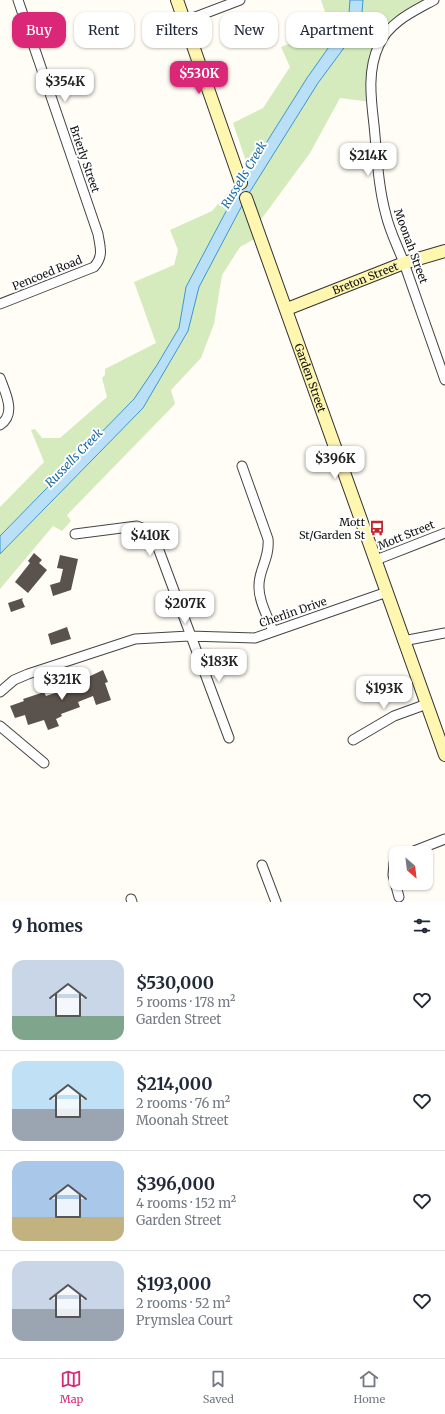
<!DOCTYPE html>
<html lang="en">
<head>
<meta charset="utf-8">
<style>
  :root { --surface:#fff; --page:#f6f6f7; --text:#1f2937; --muted:#747a83; --line:#e0e1e3; --accent:#db2777 }
  body { margin:0; font-family:Merriweather,serif; background:var(--page); color:var(--text); height:100vh; display:flex; flex-direction:column; font-size:15px; white-space:nowrap }
  * { box-sizing:border-box; margin:0 }
  p { font-size:13px; color:var(--muted) }
  .icon { flex:none; width:22px; height:22px; fill:none; stroke:currentColor; stroke-width:2; stroke-linecap:round; stroke-linejoin:round }
  .map { position:relative; height:902px; overflow:hidden }
  .sheet { display:flex; flex-direction:column; background:var(--surface); flex:1 }
  .sheet>* { flex:none }
  .top-card { position:absolute; left:12px; top:12px; width:421px; height:36px; display:flex; gap:8px }
  .needle { width:26px; rotate:152deg }
  .buttons { position:absolute; left:389px; top:846px; display:grid; gap:8px }
  .buttons a { display:grid; place-items:center; width:44px; height:44px; border-radius:8px; background:var(--surface); box-shadow:0 1px 3px #0004; font-size:20px }
  .price { position:absolute; translate:-50% -34px; padding:0 9px; border-radius:8px; background:#fff; color:#222; font-size:13px; line-height:26px; filter:drop-shadow(0 1px 2px #0008) }
  .price::after { content:''; position:absolute; left:50%; top:24px; width:12px; height:9px; margin-left:-6px; background:inherit; clip-path:polygon(0 0,100% 0,50% 100%) }
  .price.active { background:var(--accent); color:#fff }
  ul { padding:0; list-style:none }
  li { display:flex; align-items:center; gap:12px; height:100px; padding:0 12px }
  li+li { border-top:1px solid var(--line) }
  li span { display:grid; place-items:center; flex:none; width:112px; height:80px; border-radius:12px; color:#555 }
  li>.icon { margin-inline-start:auto }
  span .icon { width:48px; height:48px; fill:#fffc; stroke-width:1 }
  li b { font-size:17px }
  h2 { display:flex; justify-content:space-between; align-items:center; height:48px; padding:0 12px; font-size:17px }
  .tag { padding:0 14px; border-radius:12px; background:var(--surface); box-shadow:0 1px 3px #0004; font-size:14px; line-height:36px }
  .tag.active { background:var(--accent); color:#fff }
  .tab-bar { display:flex; justify-content:space-around; align-items:center; height:56px; border-top:1px solid var(--line); background:var(--surface); font-size:11px; color:var(--muted) }
  .tab-bar a { display:grid; justify-items:center; gap:2px }
  .tab-bar .active { color:var(--accent) }
  .map>svg:first-child { display:block }
  .green { fill:#d5ebbd }
  .water { fill:#b9e0f7; stroke:#3f96cf }
  .building { fill:#5a524d }
  .lines { fill:none; stroke-linecap:round; stroke-linejoin:round }
  .street-casing { stroke:#444; stroke-width:11 }
  .secondary-casing { stroke:#333; stroke-width:14 }
  .street { stroke:#fff; stroke-width:9 }
  .secondary { stroke:#fff6b0; stroke-width:12 }
  .labels { text-anchor:middle; stroke-width:4; stroke-linejoin:round; paint-order:stroke }
  .street-label { font-size:11px; fill:#111; stroke:#fff }
  .poi-label { font-size:11px; fill:#111; stroke:#fff; text-anchor:end }
  .water-label { font-size:12px; font-style:italic; fill:#1768a6; stroke:#fff }
</style>
</head>
<body>
<div class="map">
<svg width="445" height="902" viewBox="0 0 445 902">
  <rect width="100%" height="100%" fill="#fffdf5"/>
  <path class="green" d="M321,0H434L418,9L379,44L371,102L340,98L310,153L257,225L260,236L240,247L222,275L214,324L201,358L171,390L175,404L67,515L71,521L62,531L53,526L0,589V507L44,462L31,430L35,429L42,438H60L107,397L102,378L105,375V369L156,343L134,282L174,265L178,250L170,230L212,211L240,179L250,173L233,123L263,108L290,67L281,47L330,27Z"/>
  <path class="water" d="M350,0H363L362,13L355,33L318,83L246,198L199,287L188,331L143,408L0,554V536L134,399L157,365L179,328L186,287L241,183L307,78L343,27L349,13Z"/>
  <path class="building" d="M34,553L42,560L39,563L47,570L28,593L15,582L30,563L28,561Z
    M60,555L78,559L71,590L53,596L50,585L60,582L63,569L57,568Z
    M23,598L22,600L25,607L11,612L8,603Z
    M67,627L71,639L51,645L48,634Z
    M103,670L108,682L105,683L111,700L96,705L93,696L78,702L80,707L61,714L62,716L56,719L59,726L48,730L44,720L28,725L25,715L15,718L10,706L24,701L23,699L44,692L46,696L67,689L87,681L86,678Z"/>
  <g class="lines">
    <g class="street-casing">
      <path id="street" d="M434,0C414,11 389,22 379,45C367,70 371,99 374,125C377,155 378,186 386,215C390,232 398,247 404,263C418,302 431,341 445,380
        M185,21L240,0
        M0,304L94,267C104,256 100,247 98,234L18,0
        M0,378C5,392 17,414 0,425
        M242,466L268,539C270,558 259,569 259,585C258,600 268,617 273,631
        M75,534L137,526L147,530L154,537L229,738
        M376,560L445,533
        M403,641L445,633
        M0,692L14,680L28,674L135,639L189,636L255,638L387,592
        M0,726L44,763
        M353,740L394,716L427,704
        M409,853L445,839
        M396,861L394,863L393,875L399,897
        M262,865L276,902
        M131,899L132,902"/>
    </g>
    <g class="secondary-casing">
      <g id="secondary">
        <path d="M177,0L241,183"/>
        <path id="s1" d="M246,198L445,755"/>
        <path id="s2" d="M287,309L404,263L445,251"/>
      </g>
    </g>
    <use href="#street" class="street"/>
    <use href="#secondary" class="secondary"/>
  </g>
  <defs>
    <g id="bus-bare" transform="scale(1.2)"><path d="M-5-6H5V4H4V6H2V4H-2V6H-4V4H-5ZM-3.5-4V0h7V-4ZM-3.5 1.2v1.5H-2V1.2ZM2 1.2v1.5H3.5V1.2Z" fill="#c4262e" stroke="#fff" stroke-width="2.5" paint-order="stroke"/></g>
  </defs>
  <g fill-rule="evenodd">
    <use href="#bus-bare" x="377" y="528"/>
  </g>
  <g class="labels">
    <g class="street-label">
      <text transform="translate(85 159) rotate(71)" y="4">Brierly Street</text>
      <text transform="translate(411 246) rotate(70)" y="4">Moonah Street</text>
      <text transform="translate(47 273) rotate(-22)" y="4">Pencoed Road</text>
      <text dy="4" stroke="none"><textPath href="#s2" startOffset="84">Breton Street</textPath></text>
      <text dy="4" stroke="none"><textPath href="#s1" startOffset="191">Garden Street</textPath></text>
      <text transform="translate(406 535) rotate(-22)" y="4">Mott Street</text>
      <text transform="translate(293 612) rotate(-19)" y="4">Cherlin Drive</text>
    </g>
    <g class="poi-label">
      <text x="365" y="526">Mott<tspan x="365" dy="13">St/Garden St</tspan></text>
    </g>
    <g class="water-label">
      <text transform="translate(244 175) rotate(-59)" y="4">Russells Creek</text>
      <text transform="translate(74 458) rotate(-46)" y="4">Russells Creek</text>
    </g>
  </g>
</svg>
<div class="buttons">
<a><svg class="needle" viewBox="-14 -14 28 28"><path d="M0-13l5 13h-10z" fill="#e53935"/><path d="M0 13l5-13h-10z" fill="#747a83"/></svg></a>
</div>
<b class="price active" style="left:199px;top:95px">$530K</b>
<b class="price" style="left:65px;top:103px">$354K</b>
<b class="price" style="left:368px;top:177px">$214K</b>
<b class="price" style="left:335px;top:480px">$396K</b>
<b class="price" style="left:150px;top:557px">$410K</b>
<b class="price" style="left:185px;top:625px">$207K</b>
<b class="price" style="left:219px;top:683px">$183K</b>
<b class="price" style="left:62px;top:701px">$321K</b>
<b class="price" style="left:384px;top:710px">$193K</b>
<div class="top-card">
<a class="tag active">Buy</a>
<a class="tag">Rent</a>
<a class="tag">Filters</a>
<a class="tag">New</a>
<a class="tag">Apartment</a>
</div>
</div>
<section class="sheet">
<h2>9 homes<svg class="icon" aria-label="filters" viewBox="0 0 24 24"><path d="M4 7h16M4 17h16"/><circle cx="9" cy="7" r="2"/><circle cx="15" cy="17" r="2"/></svg></h2>
<ul>
<li><span style="background:linear-gradient(#c9d6e8 70%,#7fa58c 0)"><svg class="icon" aria-label="home" viewBox="0 0 24 24"><path d="M3 11l9-7 9 7M6 9v11h12V9"/></svg></span><div><b>$530,000</b><p>5 rooms · 178 m²</p><p>Garden Street</p></div><svg class="icon" aria-label="heart" viewBox="0 0 24 24"><path d="M12 20l-8-8c-3-5 5-10 8-4 3-6 11-1 8 4z"/></svg></li>
<li><span style="background:linear-gradient(#bfe0f5 60%,#9aa5b1 0)"><svg class="icon" aria-label="home" viewBox="0 0 24 24"><path d="M3 11l9-7 9 7M6 9v11h12V9"/></svg></span><div><b>$214,000</b><p>2 rooms · 76 m²</p><p>Moonah Street</p></div><svg class="icon" aria-label="heart" viewBox="0 0 24 24"><path d="M12 20l-8-8c-3-5 5-10 8-4 3-6 11-1 8 4z"/></svg></li>
<li><span style="background:linear-gradient(#a9c7e8 70%,#c2b280 0)"><svg class="icon" aria-label="home" viewBox="0 0 24 24"><path d="M3 11l9-7 9 7M6 9v11h12V9"/></svg></span><div><b>$396,000</b><p>4 rooms · 152 m²</p><p>Garden Street</p></div><svg class="icon" aria-label="heart" viewBox="0 0 24 24"><path d="M12 20l-8-8c-3-5 5-10 8-4 3-6 11-1 8 4z"/></svg></li>
<li><span style="background:linear-gradient(#c9d6e8 60%,#9aa5b1 0)"><svg class="icon" aria-label="home" viewBox="0 0 24 24"><path d="M3 11l9-7 9 7M6 9v11h12V9"/></svg></span><div><b>$193,000</b><p>2 rooms · 52 m²</p><p>Prymslea Court</p></div><svg class="icon" aria-label="heart" viewBox="0 0 24 24"><path d="M12 20l-8-8c-3-5 5-10 8-4 3-6 11-1 8 4z"/></svg></li>
</ul>
</section>
<nav class="tab-bar">
<a class="active"><svg class="icon" aria-label="map" viewBox="0 0 24 24"><path d="M3 6l6-2 6 2 6-2v14l-6 2-6-2-6 2zM9 4v14M15 6v14"/></svg>Map</a>
<a><svg class="icon" aria-label="saved" viewBox="0 0 24 24"><path d="M7 4h10v16l-5-4-5 4z"/></svg>Saved</a>
<a><svg class="icon" aria-label="home" viewBox="0 0 24 24"><path d="M3 11l9-7 9 7M6 9v11h12V9"/></svg>Home</a>
</nav>
</body>
</html>
